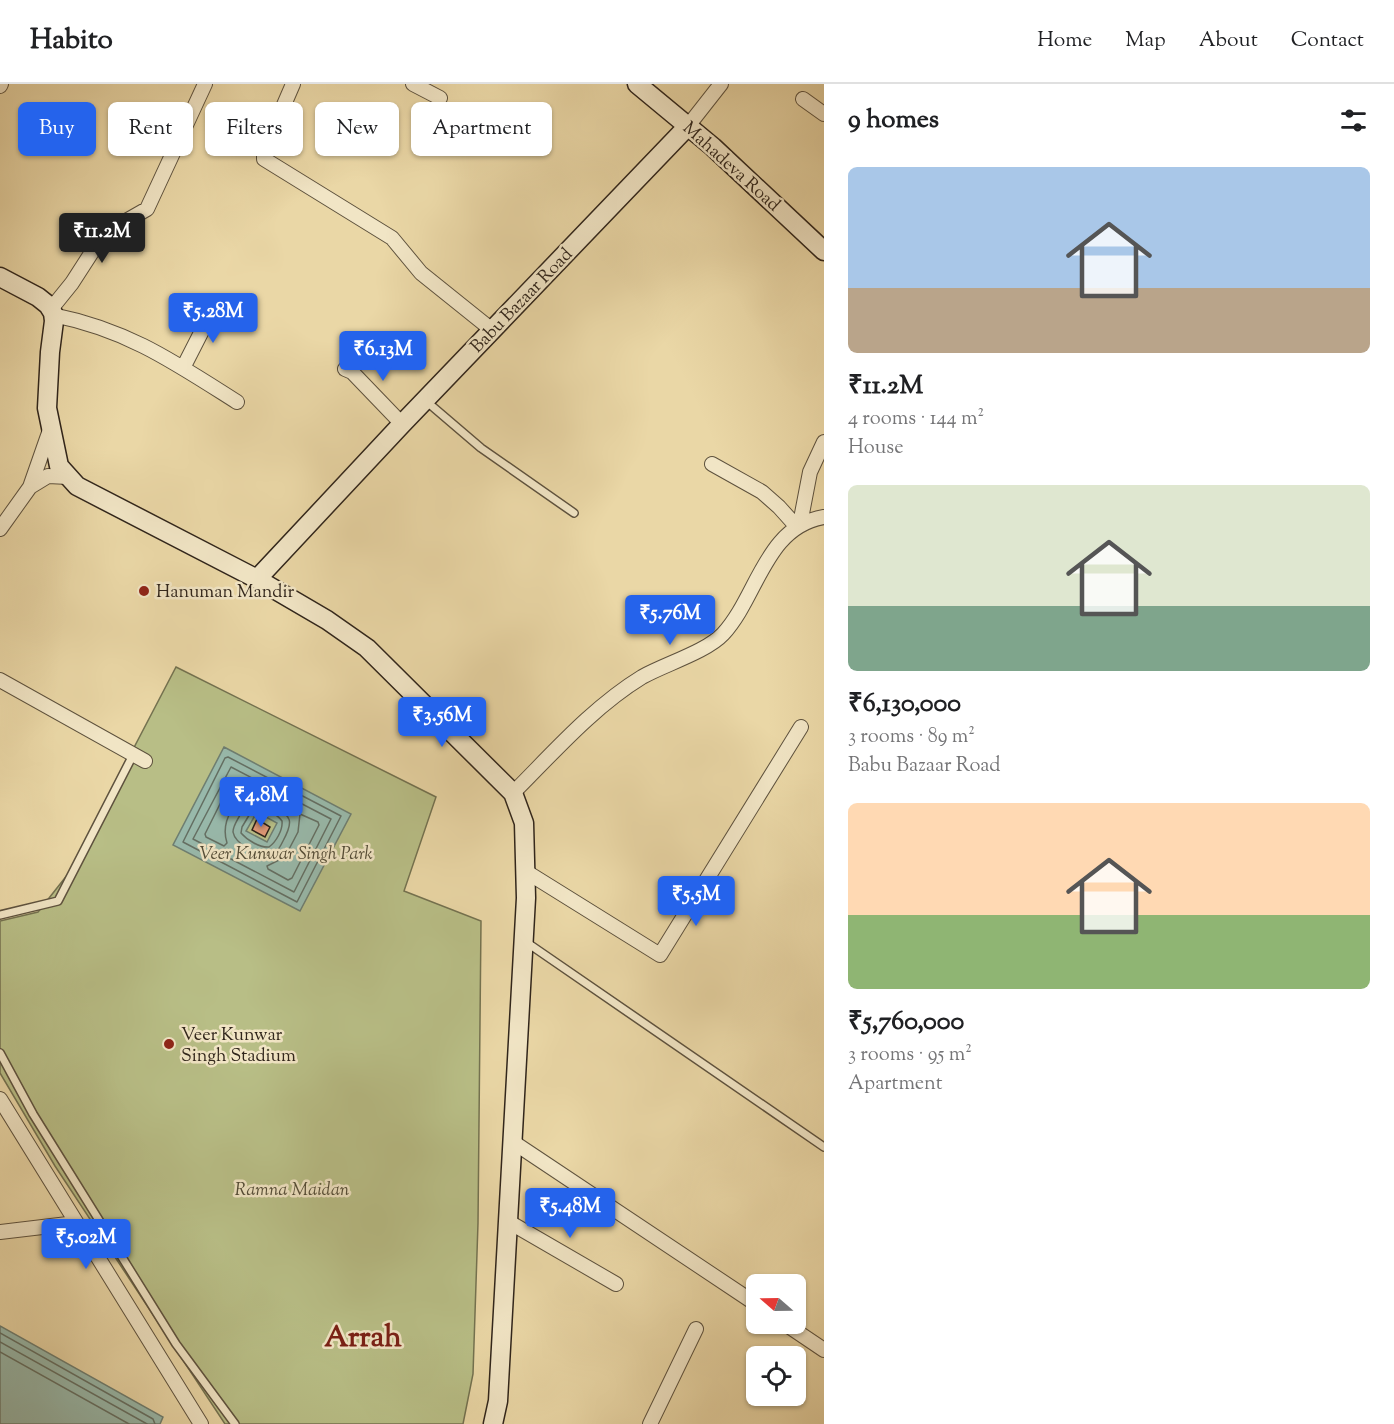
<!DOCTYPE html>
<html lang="en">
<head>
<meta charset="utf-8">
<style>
  :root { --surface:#fff; --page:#f6f6f6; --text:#202124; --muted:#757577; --line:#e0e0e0; --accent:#2563eb }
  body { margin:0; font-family:"Sorts Mill Goudy",serif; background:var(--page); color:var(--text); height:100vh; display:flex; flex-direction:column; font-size:22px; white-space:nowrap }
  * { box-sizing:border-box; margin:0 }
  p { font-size:20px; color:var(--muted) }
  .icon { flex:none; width:33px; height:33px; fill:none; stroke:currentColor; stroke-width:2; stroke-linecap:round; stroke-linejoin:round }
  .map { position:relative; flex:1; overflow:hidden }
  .sheet { display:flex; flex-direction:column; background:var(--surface); width:570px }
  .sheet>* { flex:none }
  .top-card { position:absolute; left:18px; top:18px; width:570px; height:54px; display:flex; gap:12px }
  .needle { width:39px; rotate:290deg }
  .buttons { position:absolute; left:746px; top:1190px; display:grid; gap:12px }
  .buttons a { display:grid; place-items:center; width:60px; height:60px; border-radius:9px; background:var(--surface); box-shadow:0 2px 4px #0004; font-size:30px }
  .price { position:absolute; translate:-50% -51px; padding:0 14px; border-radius:6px; background:var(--accent); color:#fff; font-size:20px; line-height:39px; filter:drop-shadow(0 2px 3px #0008) }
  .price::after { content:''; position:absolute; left:50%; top:36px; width:18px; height:14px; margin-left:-9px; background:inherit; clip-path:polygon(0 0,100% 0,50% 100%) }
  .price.selected { background:#222; color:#fff }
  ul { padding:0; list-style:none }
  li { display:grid; align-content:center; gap:12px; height:318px; padding:0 24px }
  li span { display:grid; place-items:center; height:186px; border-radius:9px; color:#555 }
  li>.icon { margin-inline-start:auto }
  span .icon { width:108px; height:108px; fill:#fffc; stroke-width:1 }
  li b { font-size:26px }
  h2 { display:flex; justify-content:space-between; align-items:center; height:72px; padding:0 24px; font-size:26px }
  .chip { padding:0 21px; border-radius:9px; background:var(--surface); box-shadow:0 2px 4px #0004; font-size:21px; line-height:54px }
  .chip.selected { background:var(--accent); color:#fff }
  header { display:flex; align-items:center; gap:36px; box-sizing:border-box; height:84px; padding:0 30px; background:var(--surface); border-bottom:2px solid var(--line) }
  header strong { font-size:28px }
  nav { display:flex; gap:33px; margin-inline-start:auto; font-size:21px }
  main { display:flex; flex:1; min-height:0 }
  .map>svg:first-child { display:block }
  .green { fill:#b8be86; stroke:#747250; stroke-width:1.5 }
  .water { fill:#98b9ab; stroke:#6e7e71; stroke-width:1.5; fill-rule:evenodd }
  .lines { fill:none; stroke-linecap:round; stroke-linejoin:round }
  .shore { stroke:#646f63; stroke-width:1.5 }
  .building { fill:#e19977; stroke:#30251b; stroke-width:1.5 }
  .lane-casing { stroke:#5e523e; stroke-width:10 }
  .street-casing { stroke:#5e523e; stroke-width:16 }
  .secondary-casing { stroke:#30251b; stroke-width:21 }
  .lane { stroke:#f1e5c5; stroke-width:7 }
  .street { stroke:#f1e5c5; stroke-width:14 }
  .secondary { stroke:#f1e5c5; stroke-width:18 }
  .poi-dot { fill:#8f2418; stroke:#f1e5c5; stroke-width:2 }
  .labels { text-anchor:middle; stroke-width:5; stroke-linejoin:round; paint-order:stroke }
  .street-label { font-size:18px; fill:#30251b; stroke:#f1e5c5 }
  .poi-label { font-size:18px; fill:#30251b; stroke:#f1e5c5; text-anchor:start }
  .park-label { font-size:18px; font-style:italic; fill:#524b36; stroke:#f1e5c5 }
  .town-label { font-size:30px; font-weight:bold; fill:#7a1f14; stroke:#f1e5c5 }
</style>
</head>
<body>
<header>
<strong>Habito</strong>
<nav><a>Home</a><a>Map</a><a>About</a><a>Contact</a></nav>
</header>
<main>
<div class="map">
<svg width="824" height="1340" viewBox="0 0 824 1340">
  <rect width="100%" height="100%" fill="#ead7a6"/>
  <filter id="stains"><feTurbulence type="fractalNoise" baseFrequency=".00333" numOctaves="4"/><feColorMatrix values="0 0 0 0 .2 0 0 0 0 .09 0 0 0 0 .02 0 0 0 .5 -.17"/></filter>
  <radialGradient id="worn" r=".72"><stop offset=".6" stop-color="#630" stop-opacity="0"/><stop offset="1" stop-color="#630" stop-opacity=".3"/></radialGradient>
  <path class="green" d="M176,583L436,713L404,807L481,837L478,1139L473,1290L463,1340H225L55,1082L0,989V837L38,828L68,790Z"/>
  <path class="water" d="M224,663L351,730L300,827L173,761ZM257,728L277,739L267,758L246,747Z
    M0,1242L163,1333L160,1340H0Z"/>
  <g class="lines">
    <path class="shore" d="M228,673L341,732L297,818L183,758L225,674Z
      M231,683L331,735L294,808L193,755Z
      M236,695L250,702L251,705C235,718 220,737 227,759L224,762L206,753L205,750L232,696Z
      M255,715C262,715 266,718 272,721C292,732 294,737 283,757C280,763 277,769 271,771C260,774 235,760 233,748C233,742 237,737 240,731C244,723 246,718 255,715Z
      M254,723C263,722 277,730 282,737C283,746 276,758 269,763C260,764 247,756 241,749L242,743Z
      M300,730L318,738L319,741L292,794L288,796L268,785L267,782L281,775L287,769L298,748Z
      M0,1249L153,1335L155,1340
      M0,1258L147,1340
      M0,1268L129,1340"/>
  </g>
  <path class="building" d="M257,735L270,743L265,753L252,746Z"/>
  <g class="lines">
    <g class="lane-casing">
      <path id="lane" d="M426,317L481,364L574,429
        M0,831L58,817L133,671
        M526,858L824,1063
        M0,969L33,1030L176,1260L235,1340"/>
    </g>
    <g class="street-casing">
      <path id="street" d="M293,0L264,67V75L392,154L421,189L492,246
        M413,0L440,14
        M0,2L1,0
        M803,15L824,30
        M688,42L721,0
        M51,225L72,199L101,154L112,145L147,125L205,0
        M53,231C128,246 174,278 237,318
        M183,284L207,237L212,222
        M345,285L352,288L402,340
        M712,380L762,408L779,423L797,443
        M30,403L51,343
        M800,440L810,388L824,358
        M0,445L30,403L48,392L68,393
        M0,596L145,677
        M513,709C553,669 593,623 642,593C665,580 706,568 723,550C758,512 765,443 824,433
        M525,787L660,871L801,643
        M0,1015L201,1340
        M513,1058L756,1220
        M509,1138L616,1200
        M0,1148L76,1139
        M784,1239L824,1266
        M650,1340L696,1245"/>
    </g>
    <g class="secondary-casing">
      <path id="secondary" d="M637,0L713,63L824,167
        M0,193L38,213L48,221L53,229L54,237L50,268L47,324L59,382L77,402L257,495L327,536L367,564L513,709L524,739L526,814L498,1317L493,1340
        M257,495L402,340L688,42"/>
    </g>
    <use href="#lane" class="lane"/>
    <use href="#street" class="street"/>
    <use href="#secondary" class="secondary"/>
  </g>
  <g class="poi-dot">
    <circle cx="144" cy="507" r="6"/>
    <circle cx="169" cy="960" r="6"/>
  </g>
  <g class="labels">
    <g class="street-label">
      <text transform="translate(732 82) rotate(42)" y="6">Mahadeva Road</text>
      <text transform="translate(521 216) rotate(-46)" y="6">Babu Bazaar Road</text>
    </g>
    <g class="poi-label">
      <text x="156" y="513">Hanuman Mandir</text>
      <text x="181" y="956">Veer Kunwar<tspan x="181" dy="21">Singh Stadium</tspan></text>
    </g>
    <g class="park-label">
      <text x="286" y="775">Veer Kunwar Singh Park</text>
      <text x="292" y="1111">Ramna Maidan</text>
    </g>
    <g class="town-label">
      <text x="363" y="1262">Arrah</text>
    </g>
  </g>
  <rect width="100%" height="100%" filter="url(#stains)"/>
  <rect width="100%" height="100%" fill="url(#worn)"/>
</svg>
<div class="buttons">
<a><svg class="needle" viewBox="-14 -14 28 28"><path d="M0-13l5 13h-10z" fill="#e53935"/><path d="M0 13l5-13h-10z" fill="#757577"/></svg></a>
<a><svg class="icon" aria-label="locate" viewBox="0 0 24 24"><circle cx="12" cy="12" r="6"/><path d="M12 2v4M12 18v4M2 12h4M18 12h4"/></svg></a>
</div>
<b class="price selected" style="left:102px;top:180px">₹11.2M</b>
<b class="price" style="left:213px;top:260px">₹5.28M</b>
<b class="price" style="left:383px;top:298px">₹6.13M</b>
<b class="price" style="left:670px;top:562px">₹5.76M</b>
<b class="price" style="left:442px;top:664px">₹3.56M</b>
<b class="price" style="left:261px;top:744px">₹4.8M</b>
<b class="price" style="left:696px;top:843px">₹5.5M</b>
<b class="price" style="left:570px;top:1155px">₹5.48M</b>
<b class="price" style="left:86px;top:1186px">₹5.02M</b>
<div class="top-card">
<a class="chip selected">Buy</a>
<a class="chip">Rent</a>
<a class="chip">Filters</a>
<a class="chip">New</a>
<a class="chip">Apartment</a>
</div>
</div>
<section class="sheet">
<h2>9 homes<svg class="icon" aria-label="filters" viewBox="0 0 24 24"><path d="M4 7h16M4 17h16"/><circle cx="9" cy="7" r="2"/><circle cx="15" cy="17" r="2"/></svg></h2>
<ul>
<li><span style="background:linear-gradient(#a9c7e8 65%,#b9a48a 0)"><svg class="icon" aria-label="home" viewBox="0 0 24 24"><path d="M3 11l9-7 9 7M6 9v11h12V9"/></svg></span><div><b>₹11.2M</b><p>4 rooms · 144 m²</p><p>House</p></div></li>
<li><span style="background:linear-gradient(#dfe7d0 65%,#7fa58c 0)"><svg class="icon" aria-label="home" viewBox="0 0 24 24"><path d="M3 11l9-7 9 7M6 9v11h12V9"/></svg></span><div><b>₹6,130,000</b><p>3 rooms · 89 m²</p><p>Babu Bazaar Road</p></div></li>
<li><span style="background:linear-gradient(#ffd9b3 60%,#8fb573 0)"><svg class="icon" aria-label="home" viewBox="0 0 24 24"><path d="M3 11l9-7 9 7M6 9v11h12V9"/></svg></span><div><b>₹5,760,000</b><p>3 rooms · 95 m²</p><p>Apartment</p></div></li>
</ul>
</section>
</main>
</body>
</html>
